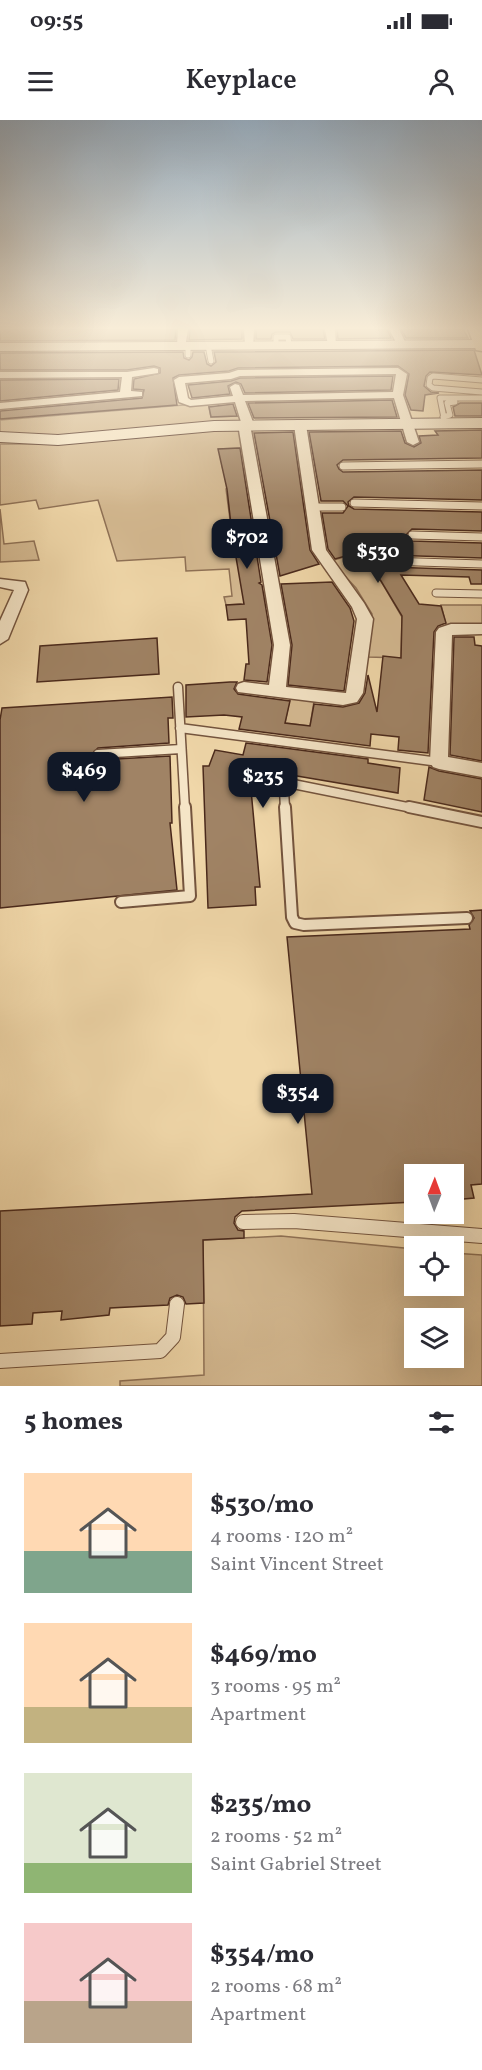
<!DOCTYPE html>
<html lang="en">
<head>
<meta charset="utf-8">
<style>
  :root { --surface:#fff; --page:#f7f7f7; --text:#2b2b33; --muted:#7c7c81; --accent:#111827 }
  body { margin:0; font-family:Vollkorn,serif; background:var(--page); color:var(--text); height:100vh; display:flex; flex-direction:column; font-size:22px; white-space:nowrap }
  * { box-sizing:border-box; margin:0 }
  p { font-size:20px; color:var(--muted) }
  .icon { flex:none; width:33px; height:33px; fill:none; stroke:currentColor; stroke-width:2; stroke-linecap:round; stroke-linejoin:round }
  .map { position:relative; height:1266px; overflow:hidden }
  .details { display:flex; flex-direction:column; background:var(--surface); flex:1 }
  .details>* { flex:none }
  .needle { width:39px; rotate:1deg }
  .tools { position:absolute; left:404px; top:1044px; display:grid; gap:12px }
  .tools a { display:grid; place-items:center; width:60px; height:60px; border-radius:0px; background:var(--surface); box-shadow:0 6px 24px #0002; font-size:30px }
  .price { position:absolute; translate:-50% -51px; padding:0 14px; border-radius:12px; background:var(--accent); color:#fff; font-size:20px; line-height:39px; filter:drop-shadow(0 2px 3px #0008) }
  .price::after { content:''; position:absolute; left:50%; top:36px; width:18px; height:14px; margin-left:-9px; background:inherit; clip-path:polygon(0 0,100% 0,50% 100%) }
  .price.on { background:#222; color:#fff }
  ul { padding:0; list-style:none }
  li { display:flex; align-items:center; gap:18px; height:150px; padding:0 24px }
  li span { display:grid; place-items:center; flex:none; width:168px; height:120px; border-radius:0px; color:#555 }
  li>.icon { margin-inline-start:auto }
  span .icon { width:72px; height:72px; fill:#fffc; stroke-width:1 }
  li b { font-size:26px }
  h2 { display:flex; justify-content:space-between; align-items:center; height:72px; padding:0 24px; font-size:26px }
  .status { display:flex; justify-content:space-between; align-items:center; height:42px; padding:0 30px; background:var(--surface); direction:ltr }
  .status svg { height:16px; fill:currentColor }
  header { display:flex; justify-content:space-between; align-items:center; height:78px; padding:0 24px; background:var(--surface); font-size:27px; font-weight:600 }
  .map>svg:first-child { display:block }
  .green { fill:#d4b991; stroke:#8f7156; stroke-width:1.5; fill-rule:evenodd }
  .building { fill:#a08365; stroke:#4a291b; stroke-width:1.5 }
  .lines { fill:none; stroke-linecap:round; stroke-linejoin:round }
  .lane-far4-casing { stroke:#74543e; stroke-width:7 }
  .lane-far3-casing { stroke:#74543e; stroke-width:9 }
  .lane-far2-casing { stroke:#74543e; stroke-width:11 }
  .lane-far1-casing { stroke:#74543e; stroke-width:14 }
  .lane-casing { stroke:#74543e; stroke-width:16 }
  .street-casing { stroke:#74543e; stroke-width:3 }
  .secondary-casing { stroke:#4a291b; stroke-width:2 }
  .highway-casing { stroke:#4a291b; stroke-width:3 }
  .lane-far4 { stroke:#f5e5c7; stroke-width:5 }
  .lane-far3 { stroke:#f5e5c7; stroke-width:7 }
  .lane-far2 { stroke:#f5e5c7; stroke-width:8 }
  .lane-far1 { stroke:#f5e5c7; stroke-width:10 }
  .lane { stroke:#f5e5c7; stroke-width:14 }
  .street { fill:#f5e5c7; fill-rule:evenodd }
  .secondary { fill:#f5e5c7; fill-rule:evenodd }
  .highway { fill:#f0d7a9; fill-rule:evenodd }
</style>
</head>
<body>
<div class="status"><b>09:55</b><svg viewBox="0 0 49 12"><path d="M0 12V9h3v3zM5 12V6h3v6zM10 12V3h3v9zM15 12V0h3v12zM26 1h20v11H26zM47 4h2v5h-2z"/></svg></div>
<header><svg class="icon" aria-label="menu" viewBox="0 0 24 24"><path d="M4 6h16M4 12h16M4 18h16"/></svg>Keyplace<svg class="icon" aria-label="person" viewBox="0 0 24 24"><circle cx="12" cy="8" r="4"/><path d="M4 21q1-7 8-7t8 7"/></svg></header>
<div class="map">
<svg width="482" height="1266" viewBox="0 0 482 1266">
  <rect width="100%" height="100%" fill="#f0d7a9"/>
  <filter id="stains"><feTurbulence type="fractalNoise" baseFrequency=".00333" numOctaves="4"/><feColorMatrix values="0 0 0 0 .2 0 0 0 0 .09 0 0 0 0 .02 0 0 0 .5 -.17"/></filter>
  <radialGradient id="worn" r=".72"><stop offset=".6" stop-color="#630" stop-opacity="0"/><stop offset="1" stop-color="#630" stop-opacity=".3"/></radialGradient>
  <path class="green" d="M208,283L211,297L240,296L242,303L50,316L0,313V300Z
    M238,308L243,328L219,329L223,350L247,349L249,368L226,369L232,415L225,416L227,432H236L254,472L264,471L267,487L242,489L241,484L226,485L224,477L232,476L229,449L186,451L185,437L117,441L98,380L39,389L36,380L0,385V324H65Z
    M0,389L4,424L34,421L39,440L0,442Z
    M356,433L381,461L402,497L401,538L368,537L372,494L356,468L331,441Z
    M441,485H482V505H446Z
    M290,578L314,581L310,606L285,603Z
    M281,1116L414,1129V1166H453V1133L482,1135V1266H120V1261L204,1255L203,1120ZM414,1198H453V1238H414Z"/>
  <path class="building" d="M0,209H176L175,220L0,221Z
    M190,209H242V219L189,220Z
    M256,209H323L325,219H293L290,212H276L272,214L271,219H256Z
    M337,209H387L391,218L338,219Z
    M401,209H463L468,218H406Z
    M474,230L482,255L430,252L426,256L424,266L431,272L439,273L425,275L423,291L411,290L405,275L409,254L398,246L238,248L229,251L179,255L173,258L177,285L0,299V291L142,278L144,270L133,269L134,259L160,253V248L154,246L127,250H0V233L183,232L184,238L189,240L192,237L193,232H204L207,244L211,246L216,242L214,232Z
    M393,256L391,270L245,273L241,264L236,262L228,266L230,274L192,278L188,265L231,261L240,258Z
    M119,259L118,270L0,281V260Z
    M392,280L397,297L254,298L248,283Z
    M460,283H482V296H455L453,287Z
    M233,284L237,296L211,297L209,287Z
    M482,310V338L343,340L337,345L339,349L343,352L482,350V380L354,377L348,382L349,386L354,389L482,392V411L412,409L406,415L412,421L482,423V438L387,435L381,440L382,444L387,447L482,450V464H471L469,457L401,455L419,484L441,486L446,503L438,506L434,512L428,633L398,630L399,617L371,614L370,626L239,609L242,597L224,595L186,597V565L230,562H237L234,569L238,574L290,581L285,603L310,606L314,584L343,587L359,583L365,573L368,555L377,592L383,536L401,538L402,496L381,461L356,433L335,439L328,429L322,393H343L348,386L343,381H321L309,312L401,311L405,323L414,327L421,323L419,316L438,315L435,311Z
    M293,312L310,430L319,444L280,456L254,313Z
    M240,328L261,462L259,463L262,465L272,525L267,562L244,560L246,544H249L246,499L228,500L226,485L244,484L232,414L227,369L218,329Z
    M332,462L350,488L354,501L344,571L288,565L292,525L281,464Z
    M454,517H474L475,525L482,526V641L450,635Z
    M157,518L159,554L37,562L40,526Z
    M172,577L173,598H168L169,623L98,628L92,634L93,638L98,640L170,636L172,703H170L177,770L0,788V600L2,588Z
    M246,623L368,639V643L400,648L398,673L249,648L260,767H255L256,785L208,788L203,646H209L215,630L243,635Z
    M429,647L439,651L482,659V692L424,680Z
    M482,790V1064L471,1065L474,1078L453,1080V1054H414V1082L242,1091L235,1097L234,1103L238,1110L244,1111V1118L203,1120L204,1183L186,1184L183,1177L177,1175L170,1178L168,1185L110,1188L109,1195L61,1200L62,1191L33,1193L32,1204L0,1206V1091L312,1074L287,817L470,809L469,805L474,798L470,791Z"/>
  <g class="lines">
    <g class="lane-far4-casing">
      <path id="lane-far4" d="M208,225L211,241
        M276,225V217H288L289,225
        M188,226V235
        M482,260L433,256L430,258L429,265L433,268L482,272
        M443,297L450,295L447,283L455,282
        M444,298L440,278H482"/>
    </g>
    <g class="lane-far3-casing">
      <path id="lane-far3" d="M343,346L482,344
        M354,383L482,386
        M313,387H342
        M412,415L482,417
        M387,441L482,444
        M436,473L482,474"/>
    </g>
    <g class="lane-far2-casing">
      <path id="lane-far2" d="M178,567L185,689
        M180,608L439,642
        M98,634L181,629
        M285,689L284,669L287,665L293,664L417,689"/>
    </g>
    <g class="lane-far1-casing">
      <path id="lane-far1" d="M285,687L292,797L295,803L304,805L467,798
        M409,687L482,702
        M121,782L190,776L185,687"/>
    </g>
    <g class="lane-casing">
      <path id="lane" d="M243,1102L294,1101L482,1116
        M0,1241L160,1231L173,1217L177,1184"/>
    </g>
    <g class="street-casing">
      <path id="street" d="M178,209H188L185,228L177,226Z
        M244,209H254L253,227L245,225Z
        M325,209H335L336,227L328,225Z
        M389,209H399L406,224L404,226H398Z
        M154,248L158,249V253L132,257L131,271L142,272V276L0,289V283L120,272L122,257L0,258V252H127Z
        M398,248L407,254L403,275L419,322L413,325L407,322L394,278L245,281L253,302L251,310L290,525L286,567L346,573L357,499L352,487L312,430L294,305L296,303L300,302L306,305L326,430L364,483L373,499L363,573L357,582L343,585L238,572L236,568L238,564L244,562L269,565L274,525L239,310L241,302L235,282L190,286L179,282L174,260L179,257L229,253L238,250ZM396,254L393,272L243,275L239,265L235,264L230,267L233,276L191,280L188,278L185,263L231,259L240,256Z
        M0,459L25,462L28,470L8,519L0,524V501L14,470L0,467Z
        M451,504H482V514L452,515L448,637L482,643V657L439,649L433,647L430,642L436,512L439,508Z"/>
    </g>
    <g class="secondary-casing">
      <path id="secondary" d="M481,220V228L0,231V223Z
        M482,298V308L214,311L58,325L0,322V312L58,315L214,301Z"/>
    </g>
    <g class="highway-casing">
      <path id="highway" d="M468,209H482V231L476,230Z"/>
    </g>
    <use href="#lane-far4" class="lane-far4"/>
    <use href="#lane-far3" class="lane-far3"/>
    <use href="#lane-far2" class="lane-far2"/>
    <use href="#lane-far1" class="lane-far1"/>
    <use href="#lane" class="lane"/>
    <use href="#street" class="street"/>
    <use href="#secondary" class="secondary"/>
    <use href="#highway" class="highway"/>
  </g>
  <linearGradient id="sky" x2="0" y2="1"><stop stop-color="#95aabc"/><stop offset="0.54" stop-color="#f8edd8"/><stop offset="1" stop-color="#f8edd8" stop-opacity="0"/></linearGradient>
  <rect width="482" height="386" fill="url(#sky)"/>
  <rect width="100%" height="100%" filter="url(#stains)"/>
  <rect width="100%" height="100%" fill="url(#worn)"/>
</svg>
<div class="tools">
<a><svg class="needle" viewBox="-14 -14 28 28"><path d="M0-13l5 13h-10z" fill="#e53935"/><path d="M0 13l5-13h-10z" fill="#7c7c81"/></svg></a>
<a><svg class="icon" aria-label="locate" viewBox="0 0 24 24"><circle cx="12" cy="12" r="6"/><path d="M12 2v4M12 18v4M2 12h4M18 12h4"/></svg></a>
<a><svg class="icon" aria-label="layers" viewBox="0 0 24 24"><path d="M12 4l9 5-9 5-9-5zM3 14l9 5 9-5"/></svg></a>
</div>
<b class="price" style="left:247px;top:450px">$702</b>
<b class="price on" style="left:378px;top:464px">$530</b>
<b class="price" style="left:84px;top:683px">$469</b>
<b class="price" style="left:263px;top:689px">$235</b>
<b class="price" style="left:298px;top:1005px">$354</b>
</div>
<section class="details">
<h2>5 homes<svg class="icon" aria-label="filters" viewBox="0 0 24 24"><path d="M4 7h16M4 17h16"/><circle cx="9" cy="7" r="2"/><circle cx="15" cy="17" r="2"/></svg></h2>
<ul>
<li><span style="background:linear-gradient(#ffd9b3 65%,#7fa58c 0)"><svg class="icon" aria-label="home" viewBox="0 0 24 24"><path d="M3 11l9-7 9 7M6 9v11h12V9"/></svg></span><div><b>$530/mo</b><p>4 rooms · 120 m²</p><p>Saint Vincent Street</p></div></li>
<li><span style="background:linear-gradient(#ffd9b3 70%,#c2b280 0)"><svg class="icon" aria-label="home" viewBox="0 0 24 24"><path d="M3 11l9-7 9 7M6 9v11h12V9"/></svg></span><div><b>$469/mo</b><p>3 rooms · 95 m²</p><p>Apartment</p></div></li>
<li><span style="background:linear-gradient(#dfe7d0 75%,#8fb573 0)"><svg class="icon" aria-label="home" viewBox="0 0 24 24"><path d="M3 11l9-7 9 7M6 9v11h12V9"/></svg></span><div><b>$235/mo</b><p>2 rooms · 52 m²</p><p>Saint Gabriel Street</p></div></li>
<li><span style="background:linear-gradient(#f6c9c9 65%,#b9a48a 0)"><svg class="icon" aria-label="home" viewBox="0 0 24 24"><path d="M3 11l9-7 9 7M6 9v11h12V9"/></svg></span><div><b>$354/mo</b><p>2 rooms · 68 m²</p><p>Apartment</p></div></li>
</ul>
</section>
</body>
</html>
